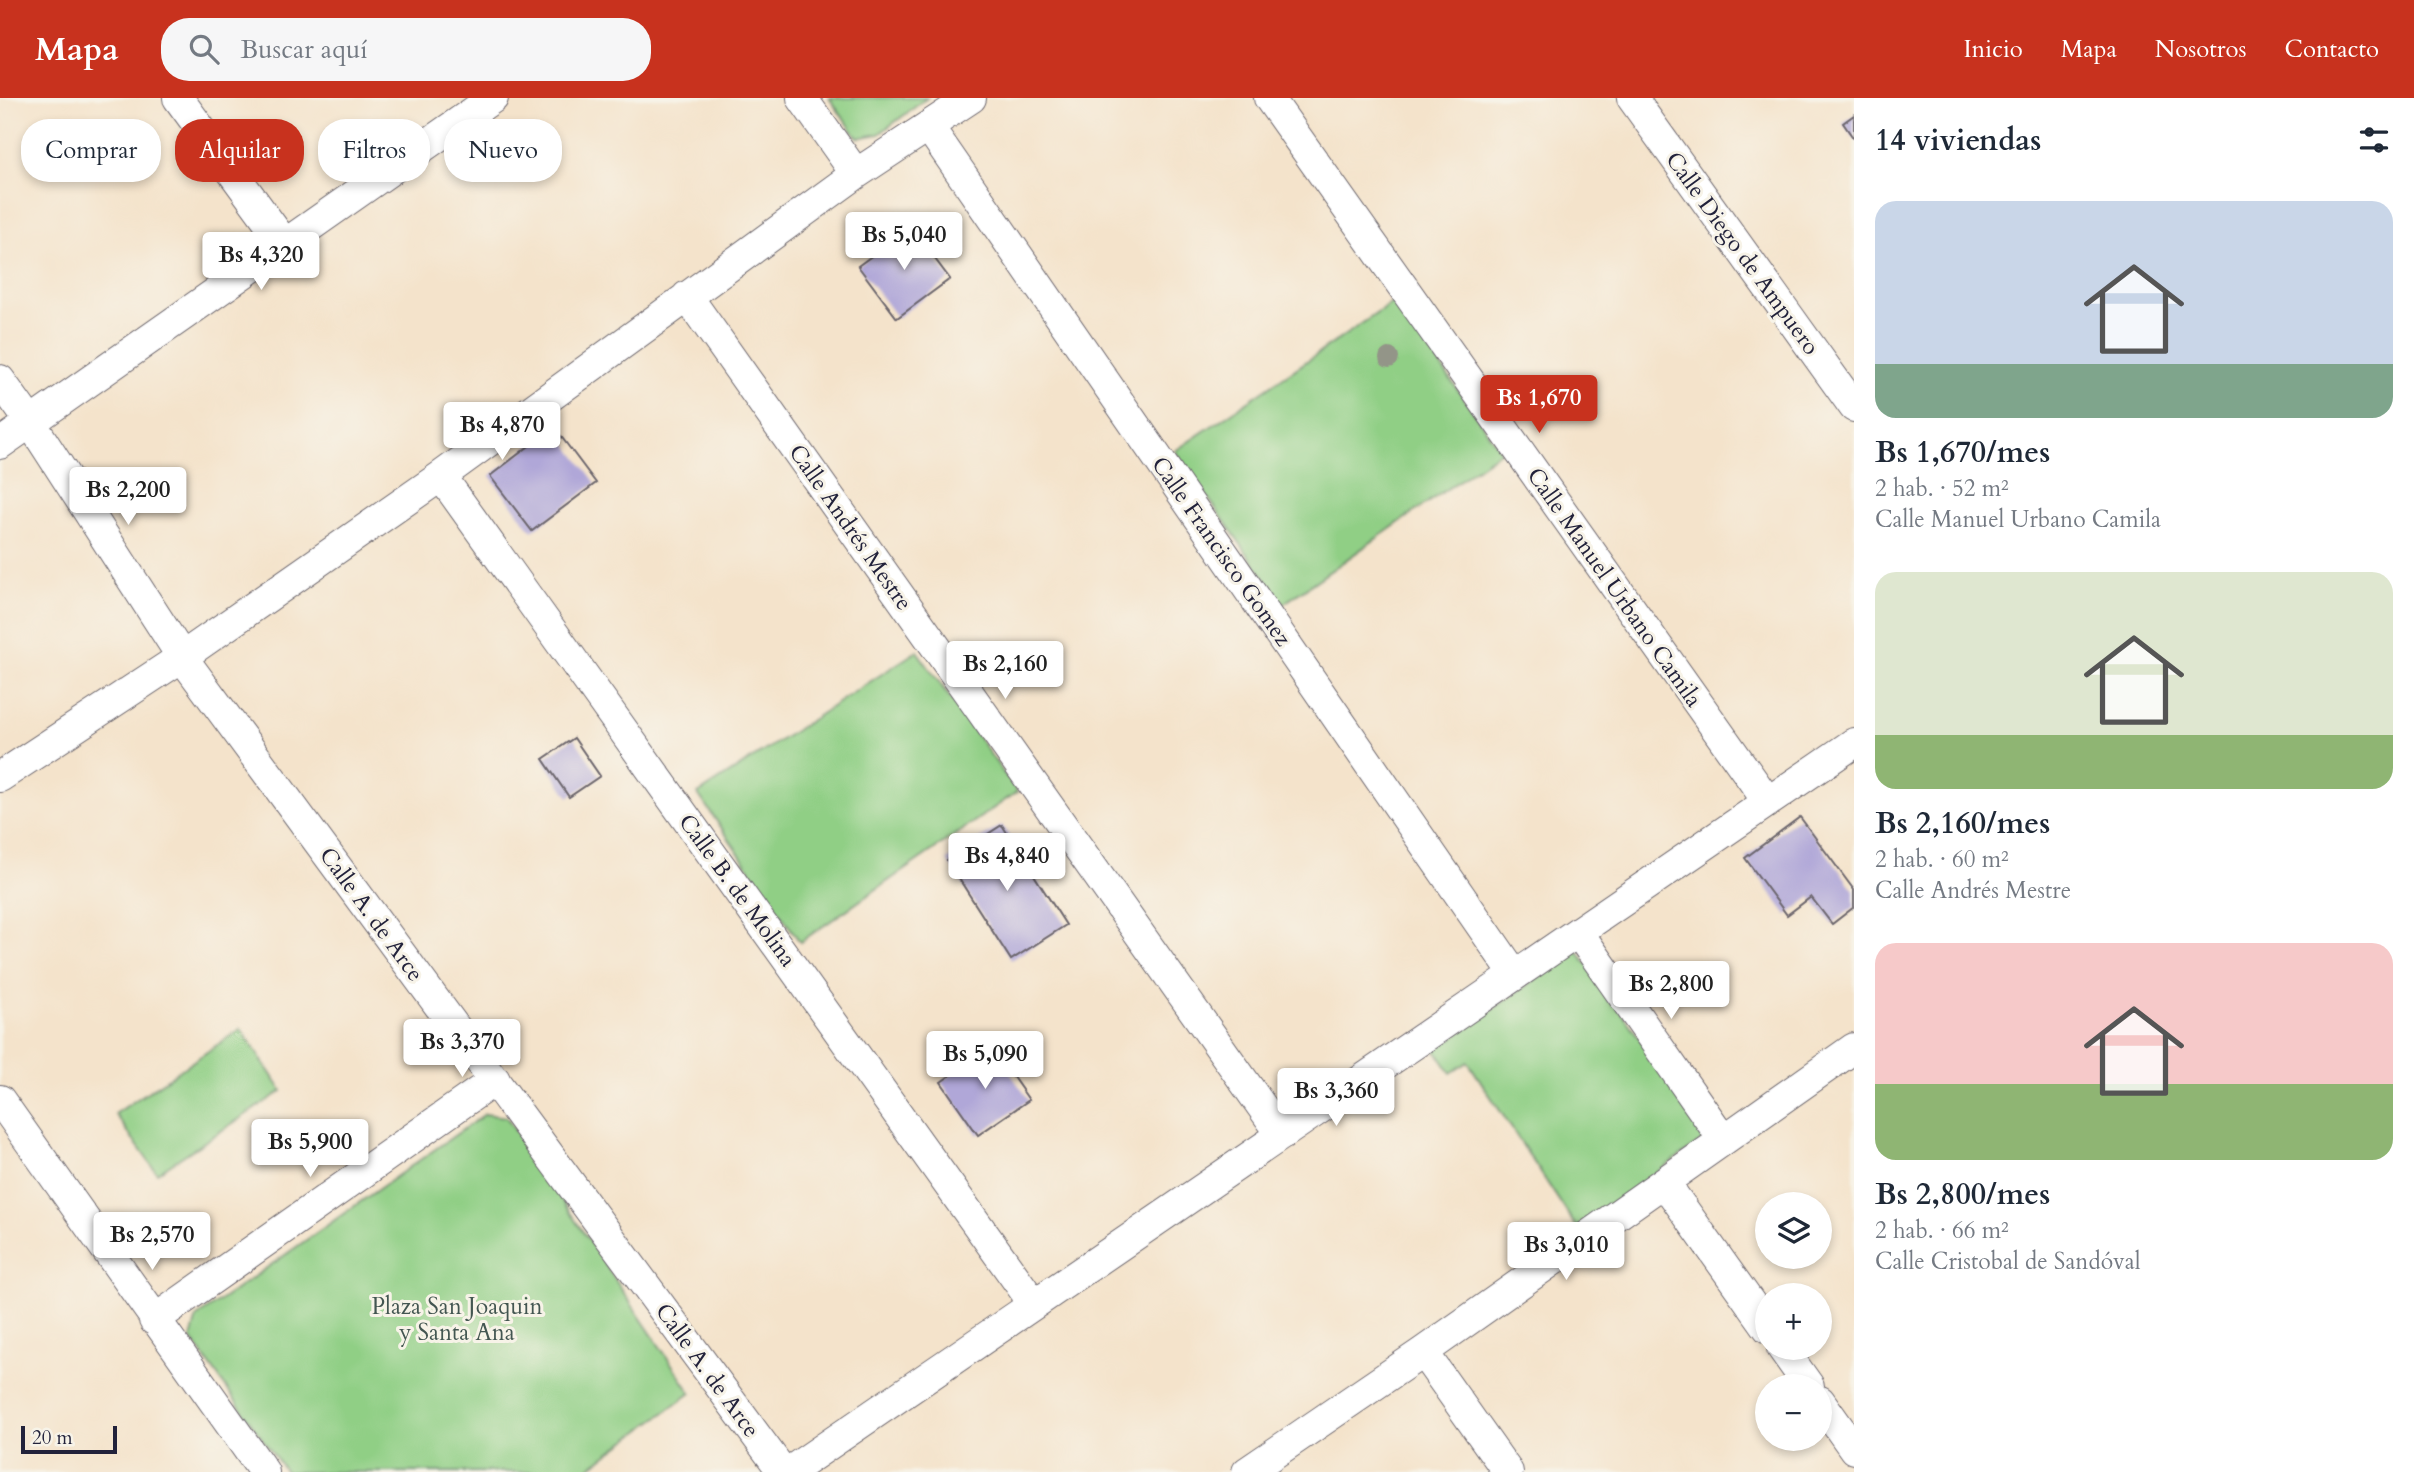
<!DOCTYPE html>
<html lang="es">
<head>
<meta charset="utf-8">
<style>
  :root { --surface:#fff; --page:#f6f6f7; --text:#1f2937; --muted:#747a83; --accent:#c8321e }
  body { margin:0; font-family:Cardo,serif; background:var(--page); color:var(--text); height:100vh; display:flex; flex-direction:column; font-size:26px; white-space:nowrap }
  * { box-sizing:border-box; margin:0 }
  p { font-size:23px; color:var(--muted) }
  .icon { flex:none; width:38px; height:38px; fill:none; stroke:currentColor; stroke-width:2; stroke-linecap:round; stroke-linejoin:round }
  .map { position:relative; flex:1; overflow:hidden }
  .panel { display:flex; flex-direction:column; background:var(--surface); width:560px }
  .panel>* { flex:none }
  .banner { position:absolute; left:21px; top:21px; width:665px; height:63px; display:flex; gap:14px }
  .tools { position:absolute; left:1755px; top:1094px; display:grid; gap:14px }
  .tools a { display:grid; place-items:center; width:77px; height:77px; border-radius:50%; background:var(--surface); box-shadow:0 4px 10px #0003; font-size:35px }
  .scale { position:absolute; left:21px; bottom:18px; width:96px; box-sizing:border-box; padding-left:7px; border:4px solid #22223b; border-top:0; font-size:19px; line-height:24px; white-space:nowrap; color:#22223b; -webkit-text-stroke:5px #f7f3e8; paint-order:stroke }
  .price { position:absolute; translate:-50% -60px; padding:0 16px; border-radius:7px; background:#fff; color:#222; font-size:23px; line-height:46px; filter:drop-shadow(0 2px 4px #0008) }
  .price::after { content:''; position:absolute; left:50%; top:42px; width:21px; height:16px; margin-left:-10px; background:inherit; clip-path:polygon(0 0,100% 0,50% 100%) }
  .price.selected { background:var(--accent); color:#fff }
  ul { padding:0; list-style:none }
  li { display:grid; align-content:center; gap:14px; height:371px; padding:0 21px }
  li span { display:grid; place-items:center; height:217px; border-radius:21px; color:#555 }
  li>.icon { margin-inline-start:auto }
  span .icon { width:126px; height:126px; fill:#fffc; stroke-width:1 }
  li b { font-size:30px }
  h2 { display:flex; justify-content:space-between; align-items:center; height:84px; padding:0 21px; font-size:30px }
  .chip { padding:0 24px; border-radius:28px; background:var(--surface); box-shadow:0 4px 10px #0003; font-size:24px; line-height:63px }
  .chip.selected { background:var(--accent); color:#fff }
  header { display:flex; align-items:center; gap:42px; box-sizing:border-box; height:98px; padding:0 35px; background:var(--accent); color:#fff }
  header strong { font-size:33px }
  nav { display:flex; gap:38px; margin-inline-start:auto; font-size:24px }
  .search { width:490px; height:63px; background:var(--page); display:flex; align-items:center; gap:18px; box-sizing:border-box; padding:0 24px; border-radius:28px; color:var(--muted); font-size:26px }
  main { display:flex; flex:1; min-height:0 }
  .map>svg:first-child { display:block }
  .green { fill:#90cf85; stroke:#597860; stroke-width:2 }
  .building { fill:#b0a7d8 }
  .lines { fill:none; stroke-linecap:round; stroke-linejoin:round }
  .minor-casing { stroke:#6c666d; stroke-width:32 }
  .minor { stroke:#fff; stroke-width:30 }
  .tree { fill:#939588 }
  .labels { text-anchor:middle; stroke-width:6; stroke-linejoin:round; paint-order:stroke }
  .street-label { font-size:23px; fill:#22223b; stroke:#f7f3e8 }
  .park-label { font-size:23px; fill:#435651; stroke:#f7f3e8 }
</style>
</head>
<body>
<header>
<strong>Mapa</strong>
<div class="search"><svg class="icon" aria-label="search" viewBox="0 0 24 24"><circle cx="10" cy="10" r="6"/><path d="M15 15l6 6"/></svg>Buscar aquí</div>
<nav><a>Inicio</a><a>Mapa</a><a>Nosotros</a><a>Contacto</a></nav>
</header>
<main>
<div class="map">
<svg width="1854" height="1374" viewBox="0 0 1854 1374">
  <rect width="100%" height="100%" fill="#f7f3e8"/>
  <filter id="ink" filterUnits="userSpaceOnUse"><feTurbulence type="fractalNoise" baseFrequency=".0143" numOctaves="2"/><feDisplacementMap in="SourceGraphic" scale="14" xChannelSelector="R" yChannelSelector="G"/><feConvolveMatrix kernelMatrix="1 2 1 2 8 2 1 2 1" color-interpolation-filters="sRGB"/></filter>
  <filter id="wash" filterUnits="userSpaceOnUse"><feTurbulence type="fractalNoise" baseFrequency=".00686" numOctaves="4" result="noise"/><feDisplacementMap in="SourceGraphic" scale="28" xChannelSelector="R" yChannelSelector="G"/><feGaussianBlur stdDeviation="1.57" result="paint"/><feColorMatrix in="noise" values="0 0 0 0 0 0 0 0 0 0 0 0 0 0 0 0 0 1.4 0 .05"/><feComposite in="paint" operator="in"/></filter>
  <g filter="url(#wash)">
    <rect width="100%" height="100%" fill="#f4e3cb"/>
    <path class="green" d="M829,0H927L879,36L858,40Z
      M1395,203L1501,353L1283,506L1175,353Z
      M917,553L1017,694L800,844L698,696Z
      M1577,852L1709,1038L1577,1130L1468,964L1451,975L1435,952Z
      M241,931L282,993L157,1075L115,1016Z
      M485,1016L506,1019L691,1295L583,1374H286L191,1240L197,1219Z"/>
    <g id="blocks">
      <path class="building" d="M1854,17V41L1843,25Z
        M911,129L950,181L897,220L858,168Z
        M554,329L596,385L532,433L490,378Z
        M574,640L600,678L569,699L543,661Z
        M1800,719L1854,792V809L1832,826L1811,799L1787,817L1745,760Z
        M1002,727L1066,827L1011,862L947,762Z
        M992,949L1029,1002L978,1037L941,984Z"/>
    </g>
  </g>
  <g filter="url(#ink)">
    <use href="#blocks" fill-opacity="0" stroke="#6c666d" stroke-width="2"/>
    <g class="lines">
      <g class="minor-casing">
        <path id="minor" d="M178,0L285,146
          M802,0L856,76
          M1269,0L1768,704
          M1632,0L1854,309
          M929,29L1515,877
          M687,198L1282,1037
          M0,282L31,325L182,559L783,1374
          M0,346L493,0
          M441,378L1034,1206
          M0,679L182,559L441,378L856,76L971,0
          M1578,834L1723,1041
          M0,1002L264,1374
          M1664,1084L1768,1230
          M154,1222L495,982
          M1782,1250L1809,1288
          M1423,1254L1508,1374
          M1820,1303L1854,1351
          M789,1374L1854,645
          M1247,1374L1423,1254L1854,950"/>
      </g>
      <use href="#minor" class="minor"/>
    </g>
    <circle class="tree" cx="1389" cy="260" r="10"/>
  </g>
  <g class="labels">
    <g class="street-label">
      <text transform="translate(1743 155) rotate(54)" y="8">Calle Diego de Ampuero</text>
      <text transform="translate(851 429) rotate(55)" y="8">Calle Andrés Mestre</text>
      <text transform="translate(1222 453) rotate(55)" y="8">Calle Francisco Gomez</text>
      <text transform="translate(1615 489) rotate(55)" y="8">Calle Manuel Urbano Camila</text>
      <text transform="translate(738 792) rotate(54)" y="8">Calle B. de Molina</text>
      <text transform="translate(372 816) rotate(54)" y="8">Calle A. de Arce</text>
      <text transform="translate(708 1272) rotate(54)" y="8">Calle A. de Arce</text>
    </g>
    <g class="park-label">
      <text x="457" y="1216">Plaza San Joaquin<tspan x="457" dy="26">y Santa Ana</tspan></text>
    </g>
  </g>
</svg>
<div class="tools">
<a><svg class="icon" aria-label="layers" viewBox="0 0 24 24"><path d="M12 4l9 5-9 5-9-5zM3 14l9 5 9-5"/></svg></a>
<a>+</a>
<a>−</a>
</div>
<div class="scale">20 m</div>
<b class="price" style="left:904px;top:174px">Bs 5,040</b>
<b class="price" style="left:261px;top:194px">Bs 4,320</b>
<b class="price selected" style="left:1539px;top:337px">Bs 1,670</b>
<b class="price" style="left:502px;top:364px">Bs 4,870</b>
<b class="price" style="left:128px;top:429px">Bs 2,200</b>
<b class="price" style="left:1005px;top:603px">Bs 2,160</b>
<b class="price" style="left:1007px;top:795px">Bs 4,840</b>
<b class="price" style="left:1671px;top:923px">Bs 2,800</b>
<b class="price" style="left:462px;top:981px">Bs 3,370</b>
<b class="price" style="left:985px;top:993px">Bs 5,090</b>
<b class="price" style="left:1336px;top:1030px">Bs 3,360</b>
<b class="price" style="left:310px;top:1081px">Bs 5,900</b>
<b class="price" style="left:152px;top:1174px">Bs 2,570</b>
<b class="price" style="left:1566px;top:1184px">Bs 3,010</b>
<div class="banner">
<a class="chip">Comprar</a>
<a class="chip selected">Alquilar</a>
<a class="chip">Filtros</a>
<a class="chip">Nuevo</a>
</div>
</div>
<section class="panel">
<h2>14 viviendas<svg class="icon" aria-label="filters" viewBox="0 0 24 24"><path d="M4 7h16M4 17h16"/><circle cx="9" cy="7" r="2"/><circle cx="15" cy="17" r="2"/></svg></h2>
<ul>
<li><span style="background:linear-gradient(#c9d6e8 75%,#7fa58c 0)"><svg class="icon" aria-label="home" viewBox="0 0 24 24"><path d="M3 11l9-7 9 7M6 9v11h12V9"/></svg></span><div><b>Bs 1,670/mes</b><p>2 hab. · 52 m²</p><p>Calle Manuel Urbano Camila</p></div></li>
<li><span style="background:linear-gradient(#dfe7d0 75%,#8fb573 0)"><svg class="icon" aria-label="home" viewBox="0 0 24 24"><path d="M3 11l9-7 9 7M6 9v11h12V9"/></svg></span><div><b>Bs 2,160/mes</b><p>2 hab. · 60 m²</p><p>Calle Andrés Mestre</p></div></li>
<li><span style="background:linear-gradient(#f6c9c9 65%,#8fb573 0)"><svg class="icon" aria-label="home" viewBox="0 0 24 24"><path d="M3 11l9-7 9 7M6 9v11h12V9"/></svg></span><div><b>Bs 2,800/mes</b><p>2 hab. · 66 m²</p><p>Calle Cristobal de Sandóval</p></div></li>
</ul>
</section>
</main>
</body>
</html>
